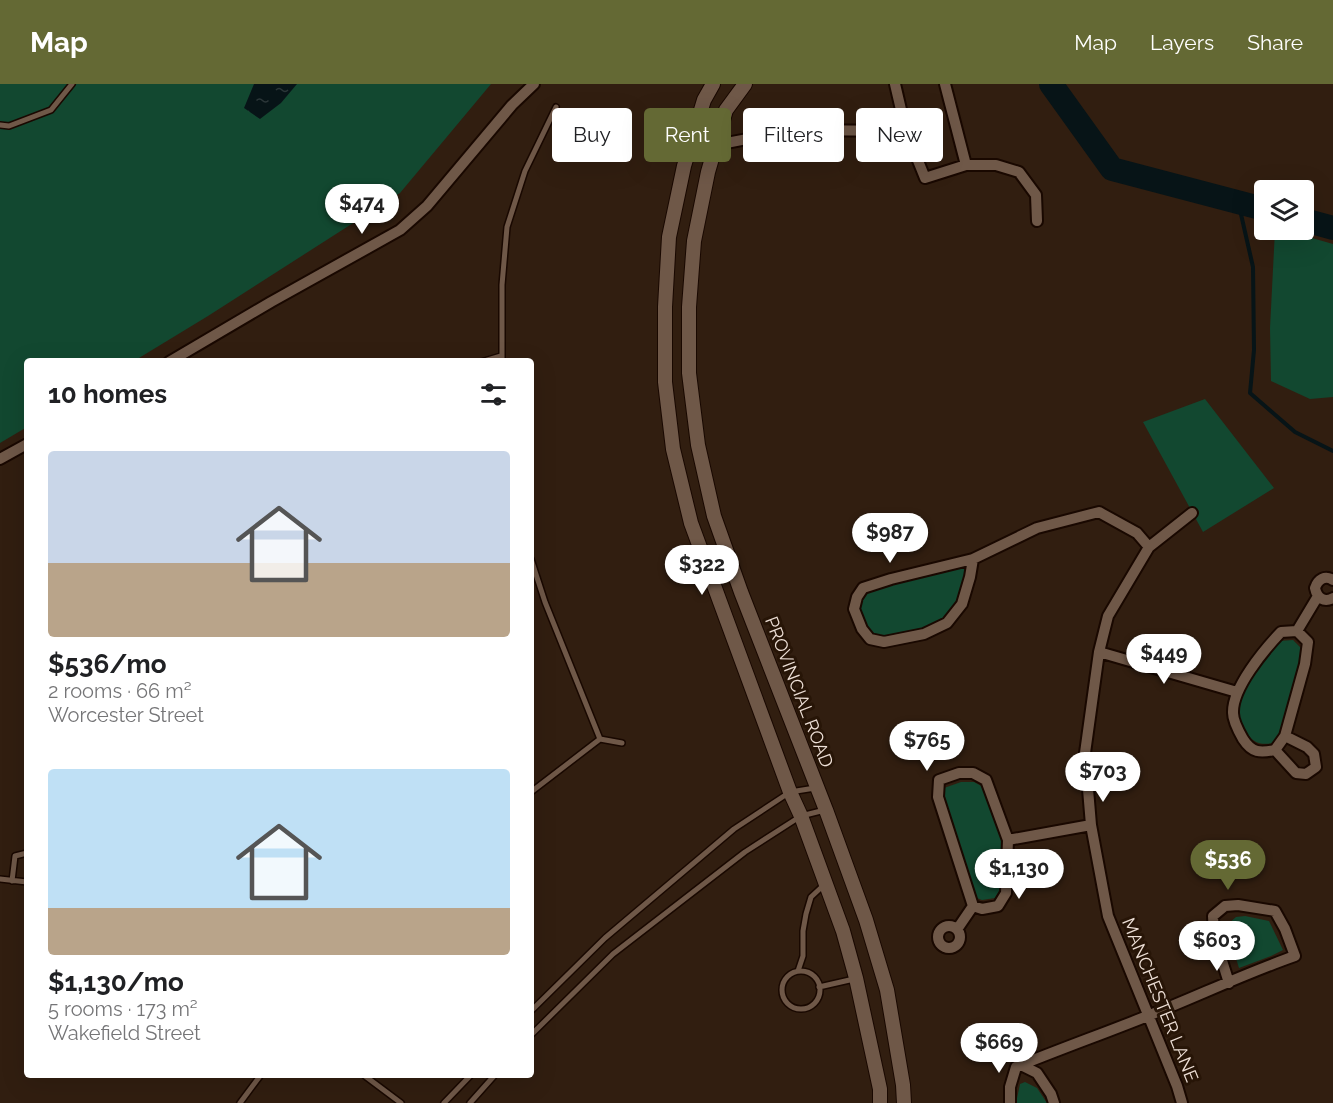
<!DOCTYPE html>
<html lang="en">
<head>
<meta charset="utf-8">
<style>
  :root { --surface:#fff; --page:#f6f6f6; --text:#202124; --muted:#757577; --accent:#646934 }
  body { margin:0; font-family:Raleway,sans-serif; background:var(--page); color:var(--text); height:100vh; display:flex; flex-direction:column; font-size:22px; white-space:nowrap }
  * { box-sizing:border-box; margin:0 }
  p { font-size:20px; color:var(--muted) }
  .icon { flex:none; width:33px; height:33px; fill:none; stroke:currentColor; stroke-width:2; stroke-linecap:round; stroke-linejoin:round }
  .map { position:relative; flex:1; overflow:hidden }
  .panel { position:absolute; left:24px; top:274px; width:510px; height:720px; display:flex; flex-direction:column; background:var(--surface); border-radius:6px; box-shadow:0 6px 24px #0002 }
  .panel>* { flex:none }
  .banner { position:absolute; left:552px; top:24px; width:570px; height:54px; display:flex; gap:12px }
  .fabs { position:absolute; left:1254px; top:96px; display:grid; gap:12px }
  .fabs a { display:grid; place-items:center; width:60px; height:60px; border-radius:6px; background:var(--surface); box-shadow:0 6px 24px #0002; font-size:30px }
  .price { position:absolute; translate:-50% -51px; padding:0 14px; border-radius:21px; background:#fff; color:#222; font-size:20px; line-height:39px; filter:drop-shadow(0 2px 3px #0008) }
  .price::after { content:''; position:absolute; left:50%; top:36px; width:18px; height:14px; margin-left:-9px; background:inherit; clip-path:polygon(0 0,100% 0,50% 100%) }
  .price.selected { background:var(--accent); color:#fff }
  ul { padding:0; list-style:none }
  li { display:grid; align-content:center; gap:12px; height:318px; padding:0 24px }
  li span { display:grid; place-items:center; height:186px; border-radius:6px; color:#555 }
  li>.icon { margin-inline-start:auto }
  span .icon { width:108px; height:108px; fill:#fffc; stroke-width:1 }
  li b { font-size:26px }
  h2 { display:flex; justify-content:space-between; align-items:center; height:72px; padding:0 24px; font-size:26px }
  .tag { padding:0 21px; border-radius:6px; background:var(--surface); box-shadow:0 6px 24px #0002; font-size:21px; line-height:54px }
  .tag.selected { background:var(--accent); color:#fff }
  header { display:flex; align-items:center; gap:36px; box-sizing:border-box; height:84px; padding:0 30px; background:var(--accent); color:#fff }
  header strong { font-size:28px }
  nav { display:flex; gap:33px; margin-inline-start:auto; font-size:21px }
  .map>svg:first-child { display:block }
  .green { fill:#124830 }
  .water { fill:url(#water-ripples) }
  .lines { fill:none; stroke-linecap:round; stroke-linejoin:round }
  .stream { stroke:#071417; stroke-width:4 }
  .river { stroke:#071417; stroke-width:24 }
  .service-casing { stroke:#190800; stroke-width:8 }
  .minor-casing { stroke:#190800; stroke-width:14 }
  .tertiary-casing { stroke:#190800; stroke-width:16 }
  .service { stroke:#6f5848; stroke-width:5 }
  .minor { stroke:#6f5848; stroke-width:10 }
  .tertiary { stroke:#6f5848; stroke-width:14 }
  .labels { text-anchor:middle; stroke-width:6; stroke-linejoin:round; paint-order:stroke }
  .street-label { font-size:18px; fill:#eee0d7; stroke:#271507 }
</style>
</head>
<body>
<header>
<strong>Map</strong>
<nav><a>Map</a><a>Layers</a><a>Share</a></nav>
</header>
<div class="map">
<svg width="1333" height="1019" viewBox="0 0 1333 1019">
  <defs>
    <pattern id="water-ripples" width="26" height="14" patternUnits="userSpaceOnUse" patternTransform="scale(1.5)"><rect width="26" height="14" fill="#071417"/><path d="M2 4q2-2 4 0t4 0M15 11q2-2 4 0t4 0" fill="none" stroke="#2b3638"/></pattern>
  </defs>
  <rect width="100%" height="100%" fill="#311e10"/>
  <path class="green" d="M0,0H491L400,109L208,232L134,277L27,278V343L0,359Z
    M1275,146H1284L1333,160V313L1310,315L1271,297L1270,244Z
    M1205,315L1274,404L1203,448L1143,338Z
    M973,475L970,493L947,539L884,558L862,545L857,513L863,504Z
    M1293,556L1303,566L1300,584L1283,646L1274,659C1261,661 1254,660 1246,648C1243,642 1238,633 1238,626C1238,604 1265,573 1279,557Z
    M961,698H974L985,704L1003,756L1002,802L995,814L982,816L974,813L943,718L944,704Z
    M1245,832L1269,837L1283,866L1271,872L1239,884L1229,852L1228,840L1236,833Z
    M1025,998L1037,1004L1047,1019H1016L1020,1000Z"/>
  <path class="water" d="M254,0H297L281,19L260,35L244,24Z"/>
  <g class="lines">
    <path class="stream" d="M1238,117L1253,183L1254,266L1250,309L1295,348L1333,367"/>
    <path class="river" d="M1051,0L1112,85L1264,125
      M1304,136L1333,144"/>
    <g class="service-casing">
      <path id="service" d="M0,41L9,42L51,26L72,0
        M481,278L501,272
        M502,278V201L507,143L525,87L556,23
        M531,475L545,518L600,655L531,708
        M600,655L622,659
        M0,795L27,798
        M12,797L15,772L27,769
        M798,887L803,872V847L806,830L811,813L825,800
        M782 906a19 19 0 1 1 38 0a19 19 0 1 1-38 0Z
        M819,903L854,895
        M531,927L605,854L734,745L790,708L815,704
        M531,951L613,870L745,768L801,732L825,726
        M365,992L401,1019
        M240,1019L260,992
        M444,1019L470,992
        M470,1019L494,992"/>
    </g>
    <g class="minor-casing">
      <path id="minor" d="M895,0L906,47L925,94L966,81L945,0
        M716,61L794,46L906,47
        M966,81H996L1019,88L1036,111L1037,137
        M169,278L271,218L400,146L427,122L512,21L534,0
        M0,375L27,360
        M973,475L970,493L962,520L947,539L924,550L884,558L870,555L862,545L854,525L857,513L863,504L891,495L973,475L1037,444L1099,428L1137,449L1149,463
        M1333,496C1325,491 1318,495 1315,504C1317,514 1324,519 1333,514
        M1297,547L1308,558L1305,580L1285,652L1275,666C1260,669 1252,669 1243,655C1239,648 1233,637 1233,629C1232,604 1264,566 1281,548Z
        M1297,547L1318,512
        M1099,568L1237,608
        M1275,666L1296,689L1306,690L1316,683L1314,670L1307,663L1285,652
        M959,689H973L986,696L1008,756L1006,809L998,822L982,825L973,822L938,713L939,696Z
        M1008,756L1091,741
        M938 853a11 11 0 1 1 22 0a11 11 0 1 1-22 0Z
        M958,844L973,822
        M1021,981L1037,989L1051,1010L1054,1019
        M1010,1019V1003L1016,983C1060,965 1105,949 1150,931C1198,912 1246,889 1295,872L1285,845L1275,827L1238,821L1225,822L1213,832L1214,851L1229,899
        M1182,1019L1177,1002L1108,832L1091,741L1085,669L1099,568L1108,532L1149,463L1192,429"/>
    </g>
    <g class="tertiary-casing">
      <path id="tertiary" d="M713,0L704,16L684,82L669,153L665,223V298L673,365L691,439L790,708L801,732L843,847L856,894L880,1005V1019
        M745,0L726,26L708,88L694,157L689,223V289L698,361L714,432L741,508L826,726L866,836L887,906L903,1001L904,1019"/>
    </g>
    <use href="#service" class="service"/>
    <use href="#minor" class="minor"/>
    <use href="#tertiary" class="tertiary"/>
  </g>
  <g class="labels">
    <g class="street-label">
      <text transform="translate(799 608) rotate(69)" y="6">PROVINCIAL ROAD</text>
      <text transform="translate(1160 916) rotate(68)" y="6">MANCHESTER LANE</text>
    </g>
  </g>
</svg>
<div class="fabs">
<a><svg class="icon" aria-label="layers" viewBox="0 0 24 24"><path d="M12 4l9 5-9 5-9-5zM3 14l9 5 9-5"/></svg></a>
</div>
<b class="price" style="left:362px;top:151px">$474</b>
<b class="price" style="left:890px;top:480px">$987</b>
<b class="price" style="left:702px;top:512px">$322</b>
<b class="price" style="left:1164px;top:601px">$449</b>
<b class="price" style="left:927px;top:688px">$765</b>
<b class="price" style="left:1103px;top:719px">$703</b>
<b class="price selected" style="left:1228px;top:807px">$536</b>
<b class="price" style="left:1019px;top:816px">$1,130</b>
<b class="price" style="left:1217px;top:888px">$603</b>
<b class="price" style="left:999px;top:990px">$669</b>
<div class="banner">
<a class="tag">Buy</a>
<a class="tag selected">Rent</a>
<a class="tag">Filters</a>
<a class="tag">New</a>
</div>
<section class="panel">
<h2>10 homes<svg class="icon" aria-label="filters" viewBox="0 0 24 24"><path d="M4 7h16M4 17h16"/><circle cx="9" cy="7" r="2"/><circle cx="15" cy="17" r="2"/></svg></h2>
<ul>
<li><span style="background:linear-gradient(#c9d6e8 60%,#b9a48a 0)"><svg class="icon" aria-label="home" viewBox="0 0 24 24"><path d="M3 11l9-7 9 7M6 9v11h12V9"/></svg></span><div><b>$536/mo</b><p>2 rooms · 66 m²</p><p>Worcester Street</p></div></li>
<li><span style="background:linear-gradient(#bfe0f5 75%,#b9a48a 0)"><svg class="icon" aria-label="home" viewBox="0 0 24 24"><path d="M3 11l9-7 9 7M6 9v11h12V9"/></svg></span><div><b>$1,130/mo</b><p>5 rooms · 173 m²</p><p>Wakefield Street</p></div></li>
</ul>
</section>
</div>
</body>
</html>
